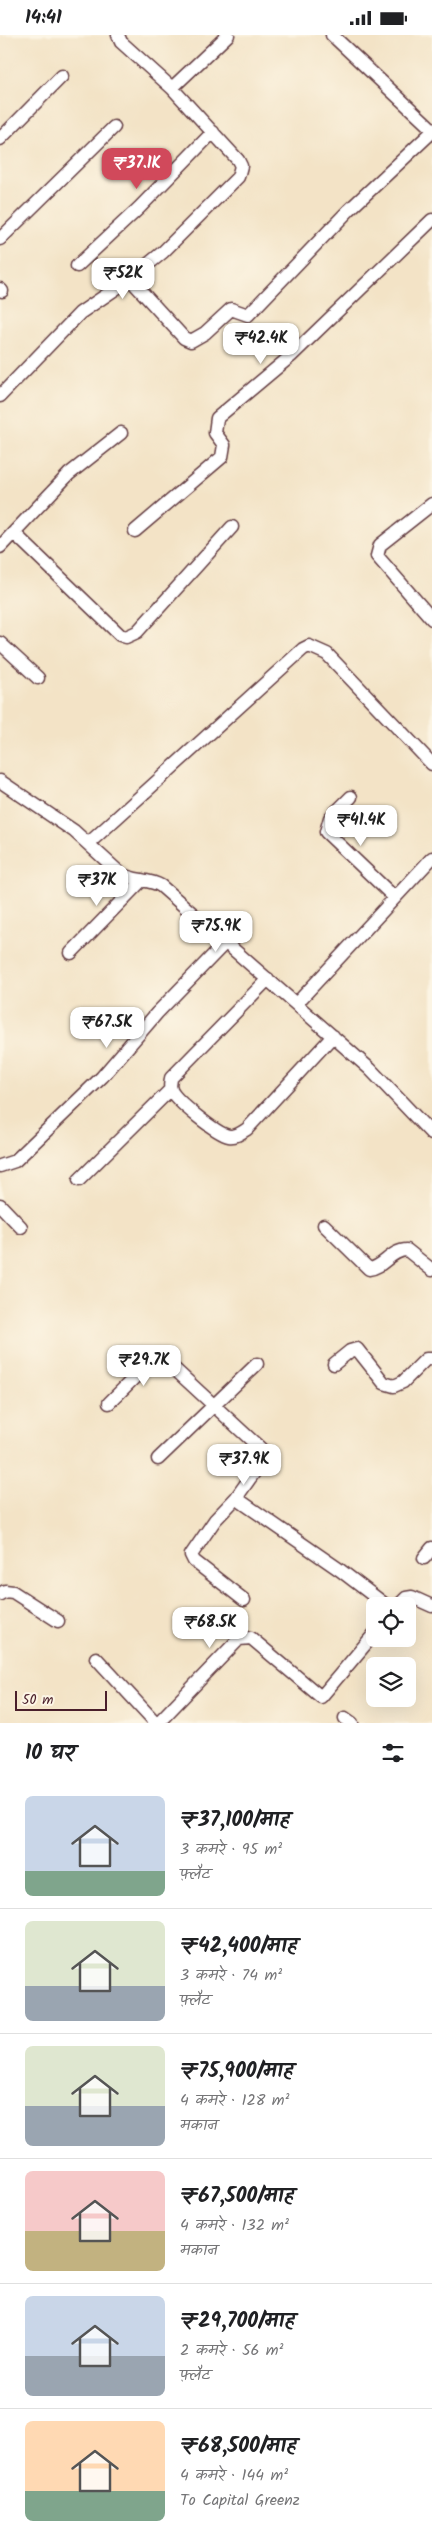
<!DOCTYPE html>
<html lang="hi">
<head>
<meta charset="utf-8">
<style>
  :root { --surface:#fff; --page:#f2f2f2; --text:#202124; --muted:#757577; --line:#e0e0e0; --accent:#d1495b }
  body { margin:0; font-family:Kalam,"Playpen Sans Deva",sans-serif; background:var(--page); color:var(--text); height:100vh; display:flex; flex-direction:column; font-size:19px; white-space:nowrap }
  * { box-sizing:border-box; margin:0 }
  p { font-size:16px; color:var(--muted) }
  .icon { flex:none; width:28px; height:28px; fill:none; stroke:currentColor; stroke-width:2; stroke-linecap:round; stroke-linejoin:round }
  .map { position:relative; height:1688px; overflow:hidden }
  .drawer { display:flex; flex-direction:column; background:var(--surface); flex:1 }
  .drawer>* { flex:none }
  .controls { position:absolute; left:366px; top:1562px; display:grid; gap:10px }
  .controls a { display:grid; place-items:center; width:50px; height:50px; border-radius:8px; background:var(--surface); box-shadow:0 5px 20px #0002; font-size:25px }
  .scale { position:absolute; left:15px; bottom:12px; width:92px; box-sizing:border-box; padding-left:5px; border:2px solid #4a1f2b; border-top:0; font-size:14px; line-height:18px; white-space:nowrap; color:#4a1f2b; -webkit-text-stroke:4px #fcf5e5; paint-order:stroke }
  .price { position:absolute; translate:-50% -42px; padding:0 11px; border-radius:10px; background:#fff; color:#222; font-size:16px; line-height:32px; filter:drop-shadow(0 1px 2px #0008) }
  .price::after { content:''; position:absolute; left:50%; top:30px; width:15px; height:11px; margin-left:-8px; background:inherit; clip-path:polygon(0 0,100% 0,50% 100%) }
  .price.on { background:var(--accent); color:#fff }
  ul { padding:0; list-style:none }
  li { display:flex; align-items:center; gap:15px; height:125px; padding:0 25px }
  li+li { border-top:1px solid var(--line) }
  li span { display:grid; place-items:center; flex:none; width:140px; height:100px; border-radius:8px; color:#555 }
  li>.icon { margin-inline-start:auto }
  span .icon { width:60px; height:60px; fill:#fffc; stroke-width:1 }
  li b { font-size:21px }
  h2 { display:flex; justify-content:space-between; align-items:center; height:60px; padding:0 25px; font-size:21px }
  .status { display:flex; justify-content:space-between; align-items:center; height:35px; padding:0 25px; background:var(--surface); direction:ltr }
  .status svg { height:14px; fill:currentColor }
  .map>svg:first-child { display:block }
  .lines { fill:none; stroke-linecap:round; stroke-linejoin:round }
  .minor-casing { stroke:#633c42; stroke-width:15 }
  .minor { stroke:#fff; stroke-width:12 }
</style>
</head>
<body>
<div class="status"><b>14:41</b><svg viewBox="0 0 49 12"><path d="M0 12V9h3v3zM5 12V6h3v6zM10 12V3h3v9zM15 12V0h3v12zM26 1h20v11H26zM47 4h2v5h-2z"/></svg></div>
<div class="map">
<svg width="432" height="1688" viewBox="0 0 432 1688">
  <rect width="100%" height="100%" fill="#fcf5e5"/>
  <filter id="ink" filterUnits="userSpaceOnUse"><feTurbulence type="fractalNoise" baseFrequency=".02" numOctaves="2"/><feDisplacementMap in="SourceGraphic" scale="10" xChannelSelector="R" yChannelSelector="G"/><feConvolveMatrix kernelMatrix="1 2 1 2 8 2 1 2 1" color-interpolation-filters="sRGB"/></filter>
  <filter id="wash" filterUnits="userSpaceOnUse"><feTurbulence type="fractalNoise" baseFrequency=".0096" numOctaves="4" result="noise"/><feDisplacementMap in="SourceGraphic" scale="20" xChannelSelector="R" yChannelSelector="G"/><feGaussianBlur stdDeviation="1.12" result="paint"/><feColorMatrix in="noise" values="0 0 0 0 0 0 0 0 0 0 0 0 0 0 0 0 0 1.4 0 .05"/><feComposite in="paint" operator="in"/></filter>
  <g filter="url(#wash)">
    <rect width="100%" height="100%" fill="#f3e3c6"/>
  </g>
  <g filter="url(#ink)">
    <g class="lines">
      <g class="minor-casing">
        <path id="minor" d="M332,0L432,94
          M172,53L228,0
          M0,104L62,41
          M0,204L114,92
          M77,231L139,173L213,97
          M130,244L184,303L191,306L205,298L231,274L248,280L349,175L432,97
          M0,254L2,256
          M0,361L80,278L130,244L163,217L238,142L241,131L238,125L172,53L121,7L118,0
          M432,469L380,510L377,521L432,584
          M135,496L222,422L224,410L215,398L217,383L291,321L432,185
          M14,498L120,600L126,602L137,597L232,492
          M0,512L69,439L121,398
          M0,608L38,643
          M0,746L74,796L121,839C134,846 149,844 161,851L370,1034L432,1099
          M351,762L330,783L326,797L394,862
          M89,808L303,614L309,611L327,619L432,729
          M71,918L141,846
          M268,944L171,1043C171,1047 169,1051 171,1055C176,1066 217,1099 229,1101C236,1102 241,1098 247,1094L333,1001
          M296,969L432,823
          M0,1131L15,1126L102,1042L157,978L225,908
          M79,1145L171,1054
          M0,1170L21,1192
          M324,1190L369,1234C383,1233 391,1215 407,1215L432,1235
          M334,1329L350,1316L357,1314L384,1348L394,1351L403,1347L426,1324H432
          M109,1368L152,1325L159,1324L168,1328L261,1414L260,1429L236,1463
          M158,1424L257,1329
          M424,1523L432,1513
          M0,1559L5,1556L13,1557L58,1586
          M244,1565L194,1526L191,1520L215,1485L236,1463L340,1535L387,1571
          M398,1571L406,1563L412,1562L432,1571
          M96,1623L156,1688
          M345,1683L352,1688
          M158,1688L239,1604L251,1603L321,1662L375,1598"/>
      </g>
      <use href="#minor" class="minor"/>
    </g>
  </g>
</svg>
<div class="controls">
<a><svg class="icon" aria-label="locate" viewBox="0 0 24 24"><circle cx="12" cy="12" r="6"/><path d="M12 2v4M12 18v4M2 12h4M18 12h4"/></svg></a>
<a><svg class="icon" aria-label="layers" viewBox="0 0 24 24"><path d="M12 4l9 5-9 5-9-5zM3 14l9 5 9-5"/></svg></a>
</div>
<div class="scale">50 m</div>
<b class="price on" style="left:137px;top:155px">₹37.1K</b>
<b class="price" style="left:123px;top:265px">₹52K</b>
<b class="price" style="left:261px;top:330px">₹42.4K</b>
<b class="price" style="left:361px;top:812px">₹41.4K</b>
<b class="price" style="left:97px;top:872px">₹37K</b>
<b class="price" style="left:216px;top:918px">₹75.9K</b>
<b class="price" style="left:107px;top:1014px">₹67.5K</b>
<b class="price" style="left:144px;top:1352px">₹29.7K</b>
<b class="price" style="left:244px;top:1451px">₹37.9K</b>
<b class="price" style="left:210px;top:1614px">₹68.5K</b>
</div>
<section class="drawer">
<h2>10 घर<svg class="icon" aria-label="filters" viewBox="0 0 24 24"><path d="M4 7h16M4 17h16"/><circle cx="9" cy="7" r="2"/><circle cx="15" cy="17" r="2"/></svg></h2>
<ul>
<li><span style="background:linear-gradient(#c9d6e8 75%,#7fa58c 0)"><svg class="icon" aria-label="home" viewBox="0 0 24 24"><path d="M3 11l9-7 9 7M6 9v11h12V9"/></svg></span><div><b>₹37,100/माह</b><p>3 कमरे · 95 m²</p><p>फ़्लैट</p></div></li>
<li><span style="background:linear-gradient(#dfe7d0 65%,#9aa5b1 0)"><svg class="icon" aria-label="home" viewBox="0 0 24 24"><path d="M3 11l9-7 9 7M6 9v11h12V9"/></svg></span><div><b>₹42,400/माह</b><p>3 कमरे · 74 m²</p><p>फ़्लैट</p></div></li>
<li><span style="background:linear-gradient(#dfe7d0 60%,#9aa5b1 0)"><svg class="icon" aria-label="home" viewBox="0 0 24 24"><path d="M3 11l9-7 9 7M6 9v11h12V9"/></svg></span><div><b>₹75,900/माह</b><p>4 कमरे · 128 m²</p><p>मकान</p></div></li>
<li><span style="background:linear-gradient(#f6c9c9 60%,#c2b280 0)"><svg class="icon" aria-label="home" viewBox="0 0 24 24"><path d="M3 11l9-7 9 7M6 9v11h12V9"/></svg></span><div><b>₹67,500/माह</b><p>4 कमरे · 132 m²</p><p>मकान</p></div></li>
<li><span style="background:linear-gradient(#c9d6e8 60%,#9aa5b1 0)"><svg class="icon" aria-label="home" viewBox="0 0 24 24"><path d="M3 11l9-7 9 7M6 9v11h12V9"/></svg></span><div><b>₹29,700/माह</b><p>2 कमरे · 56 m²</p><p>फ़्लैट</p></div></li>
<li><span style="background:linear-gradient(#ffd9b3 70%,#7fa58c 0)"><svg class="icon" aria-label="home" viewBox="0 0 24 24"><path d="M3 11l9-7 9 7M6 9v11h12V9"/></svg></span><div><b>₹68,500/माह</b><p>4 कमरे · 144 m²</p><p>To Capital Greenz</p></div></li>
</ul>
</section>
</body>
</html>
